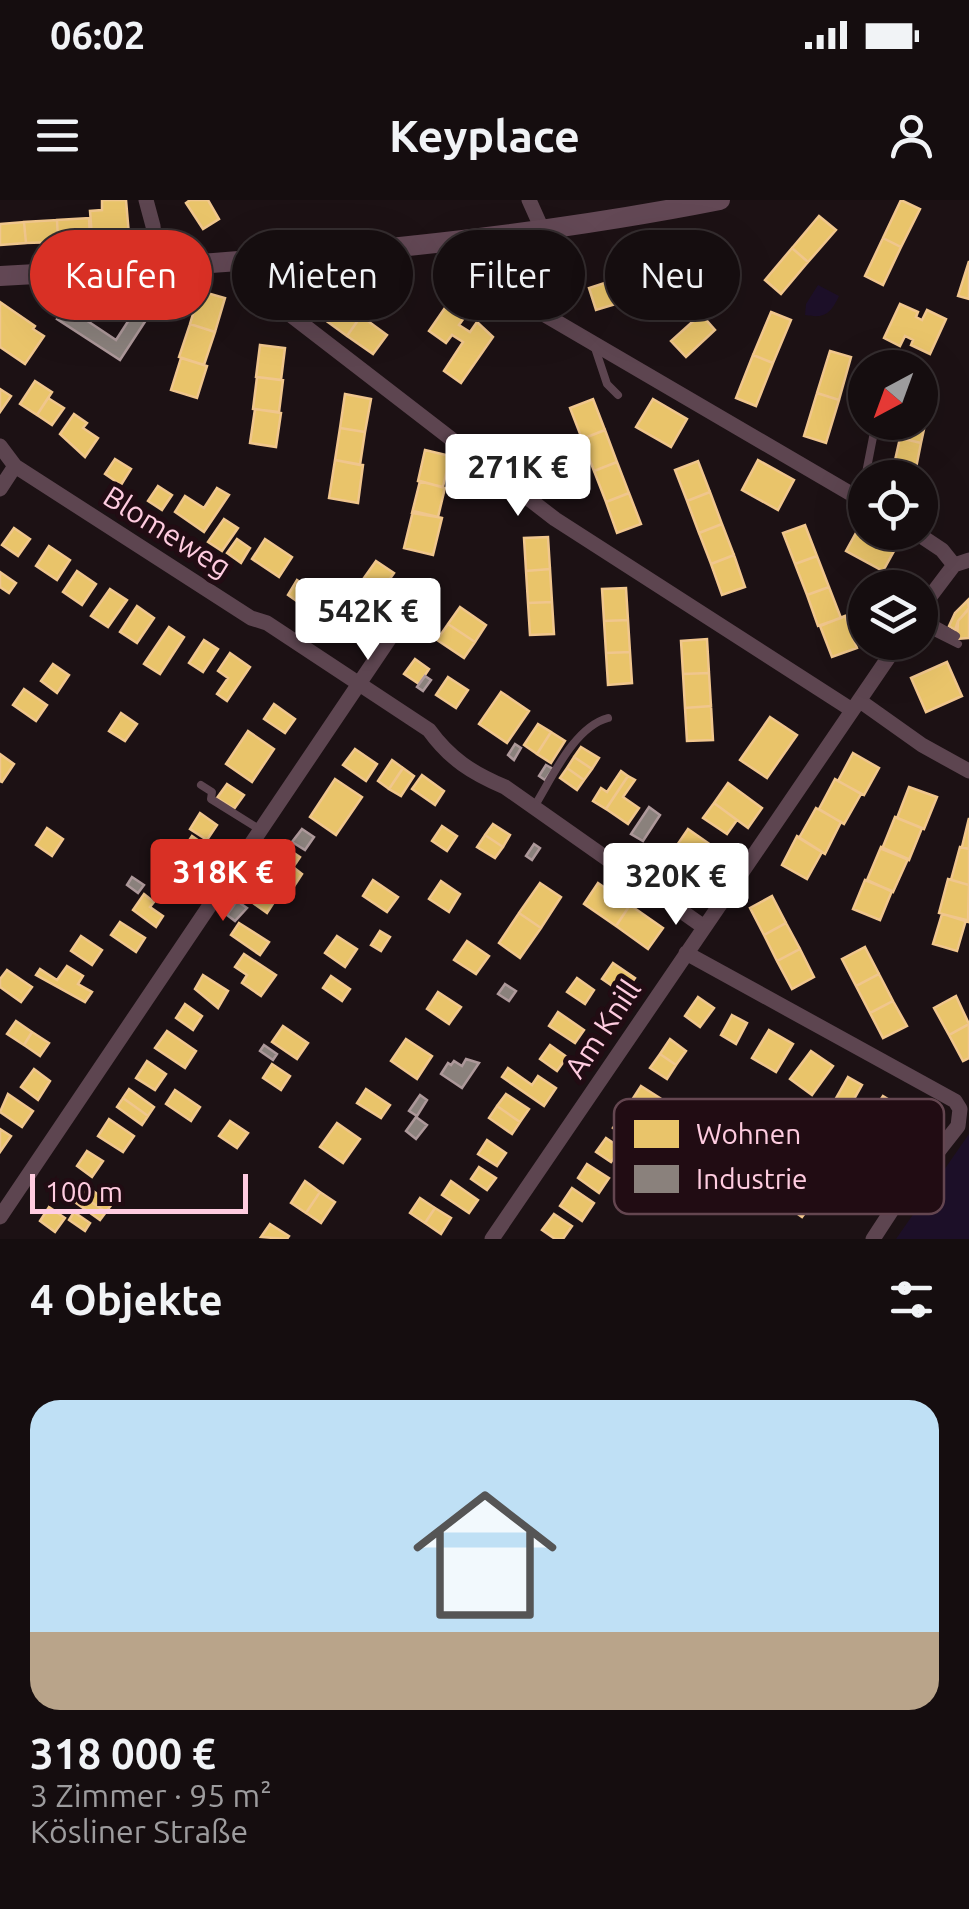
<!DOCTYPE html>
<html lang="de">
<head>
<meta charset="utf-8">
<style>
  :root { --surface:#150d0f; --page:#1e1618; --text:#f1f3f6; --muted:#9d9c9e; --line:#342d2f; --accent:#d93025 }
  body { margin:0; font-family:Ubuntu,sans-serif; background:var(--page); color:var(--text); height:100vh; display:flex; flex-direction:column; font-size:38px; white-space:nowrap }
  * { box-sizing:border-box; margin:0 }
  p { font-size:32px; color:var(--muted) }
  .icon { flex:none; width:55px; height:55px; fill:none; stroke:currentColor; stroke-width:2; stroke-linecap:round; stroke-linejoin:round }
  .map { position:relative; height:1039px; overflow:hidden }
  .details { display:flex; flex-direction:column; background:var(--surface); flex:1 }
  .details>* { flex:none }
  .banner { position:absolute; left:30px; top:30px; width:910px; height:90px; display:flex; gap:20px }
  .needle { width:65px; rotate:221deg }
  .tools { position:absolute; left:848px; top:150px; display:grid; gap:20px }
  .tools a { display:grid; place-items:center; width:90px; height:90px; border-radius:50%; background:var(--surface); box-shadow:0 10px 40px #0002,0 0 0 2px var(--line); font-size:50px }
  .scale { position:absolute; left:30px; bottom:25px; width:218px; box-sizing:border-box; padding-left:10px; border:5px solid #ffcce0; border-top:0; font-size:28px; line-height:35px; white-space:nowrap; color:#ffcce0; -webkit-text-stroke:8px #210c13; paint-order:stroke }
  .price { position:absolute; translate:-50% -85px; padding:0 22px; border-radius:10px; background:#fff; color:#222; font-size:32px; line-height:65px; filter:drop-shadow(0 2px 5px #0008) }
  .price::after { content:''; position:absolute; left:50%; top:60px; width:30px; height:22px; margin-left:-15px; background:inherit; clip-path:polygon(0 0,100% 0,50% 100%) }
  .price.active { background:var(--accent); color:#fff }
  ul { padding:0; list-style:none }
  li { display:grid; align-content:center; gap:20px; height:530px; padding:0 30px }
  li span { display:grid; place-items:center; height:310px; border-radius:30px; color:#555 }
  li>.icon { margin-inline-start:auto }
  span .icon { width:180px; height:180px; fill:#fffc; stroke-width:1 }
  li b { font-size:42px }
  h2 { display:flex; justify-content:space-between; align-items:center; height:120px; padding:0 30px; font-size:42px }
  .pill { padding:0 35px; border-radius:45px; background:var(--surface); box-shadow:0 10px 40px #0002,0 0 0 2px var(--line); font-size:35px; line-height:90px }
  .pill.active { background:var(--accent); color:#fff }
  .status { display:flex; justify-content:space-between; align-items:center; height:70px; padding:0 50px; background:var(--surface); direction:ltr }
  .status svg { height:28px; fill:currentColor }
  header { display:flex; justify-content:space-between; align-items:center; height:130px; padding:0 30px; background:var(--surface); font-size:45px; font-weight:700 }
  .map>svg:first-child { display:block }
  .green { fill:#1c0f28 }
  .homes { fill:#e9c46a; stroke:#f0c68d; stroke-width:2.5 }
  .industry { fill:#8a817c; stroke:#ad989a; stroke-width:2.5 }
  .lines { fill:none; stroke-linecap:round; stroke-linejoin:round }
  .lane { stroke:#5d4550; stroke-width:8 }
  .street { stroke:#5d4550; stroke-width:15 }
  .secondary { stroke:#634855; stroke-width:20 }
  .labels { text-anchor:middle; stroke-width:10; stroke-linejoin:round; paint-order:stroke }
  .street-label { font-size:30px; fill:#ffcce0; stroke:#210c13 }
  .key { fill:#210c13; stroke:#644650; stroke-width:2.5 }
  .key-label { font-size:28px; fill:#ffcce0 }
</style>
</head>
<body>
<div class="status"><b>06:02</b><svg viewBox="0 0 49 12"><path d="M0 12V9h3v3zM5 12V6h3v6zM10 12V3h3v9zM15 12V0h3v12zM26 1h20v11H26zM47 4h2v5h-2z"/></svg></div>
<header><svg class="icon" aria-label="menu" viewBox="0 0 24 24"><path d="M4 6h16M4 12h16M4 18h16"/></svg>Keyplace<svg class="icon" aria-label="person" viewBox="0 0 24 24"><circle cx="12" cy="8" r="4"/><path d="M4 21q1-7 8-7t8 7"/></svg></header>
<div class="map">
<svg width="969" height="1039" viewBox="0 0 969 1039">
  <rect width="100%" height="100%" fill="#1c1114"/>
  <path class="green" d="M818,85L839,96C831,113 825,119 805,115L806,104Z
    M969,934V1039H896Z"/>
  <path class="homes" d="M102,0H126L129,35L92,37L90,11L102,10Z
    M190,0H208L219,19L203,29L186,3Z
    M901,0L920,9L901,47L883,38Z
    M819,16L836,30L808,62L792,48Z
    M89,18L90,39L58,42L57,20Z
    M57,20L58,42L26,43L24,22Z
    M24,22L26,43L0,45V24Z
    M883,38L901,47L883,85L865,76Z
    M712,46L719,68L677,81L670,59Z
    M792,48L808,62L781,94L765,80Z
    M969,61V99L958,96Z
    M671,63L678,85L636,98L629,75Z
    M629,75L636,98L596,110L589,88Z
    M460,86L480,95L459,125L470,132L477,122L493,137L461,183L444,171L463,142L452,135L446,143L429,131Z
    M200,91L225,98L215,132L190,124Z
    M335,98L361,116L347,136L321,117Z
    M0,102L35,126L33,129L44,136L25,164L0,147Z
    M900,104L918,112L916,117L922,120L927,110L946,119L930,154L911,145L913,140L905,136L900,146L884,138Z
    M771,112L791,120L773,163L753,155Z
    M701,114L715,130L686,157L671,141Z
    M361,116L387,135L373,154L347,136Z
    M190,124L215,132L204,165L179,157Z
    M260,145L285,148L281,180L256,177Z
    M830,151L851,157L839,200L817,193Z
    M753,155L773,163L756,206L736,198Z
    M181,158L207,166L197,198L171,190Z
    M257,177L283,180L279,212L253,209Z
    M35,181L52,192L37,215L20,204Z
    M0,189L11,196L0,212Z
    M817,193L839,200L826,243L804,236Z
    M345,194L371,199L365,232L340,228Z
    M920,194L931,197L921,243L900,238L904,222H920Z
    M48,198L64,208L52,225L37,215Z
    M593,199L605,230L582,239L570,208Z
    M653,199L687,219L671,247L636,227Z
    M255,209L281,213L276,247L250,243Z
    M74,214L87,223L83,228L98,238L85,257L60,234Z
    M340,228L365,232L360,265L335,260Z
    M605,230L617,262L594,271L582,239Z
    M900,238L921,243L914,278H891Z
    M425,250L450,256L443,287L418,281Z
    M115,259L131,269L121,285L105,274Z
    M335,260L363,265L358,303L329,298Z
    M758,260L794,280L778,310L742,290Z
    M698,261L710,292L687,301L675,270Z
    M617,262L629,293L606,302L594,271Z
    M420,281L445,288L438,317L412,313Z
    M158,286L172,295L162,310L148,301Z
    M217,288L229,295L204,332L175,312L185,296L204,308Z
    M710,292L722,324L699,333L687,301Z
    M629,293L641,324L617,333L606,302Z
    M413,311L442,318L433,355L404,348Z
    M224,319L238,328L222,351L208,342Z
    M862,322L865,332H881L899,342L883,371L846,351Z
    M722,324L734,355L711,364L699,333Z
    M805,325L817,356L795,364L783,333Z
    M14,328L30,339L18,356L2,345Z
    M548,337L550,369L526,371L524,338Z
    M237,339L250,348L241,363L227,353Z
    M265,339L292,357L279,377L252,359Z
    M49,346L70,360L57,380L36,366Z
    M734,355L745,387L722,395L711,364Z
    M817,356L829,387L807,395L795,364Z
    M376,361L394,373L382,390L364,378Z
    M550,369L552,402L528,403L526,371Z
    M77,371L96,384L82,405L63,392Z
    M0,372L16,383L9,393L0,387Z
    M297,380L318,394L308,409L288,395Z
    M829,387L841,418L818,426L807,395Z
    M626,388L628,420L604,421L602,389Z
    M110,389L127,400L108,427L91,416Z
    M968,400L969,408L958,421L955,430L949,426L955,413Z
    M552,402L554,434L530,435L528,403Z
    M137,406L154,418L137,443L120,432Z
    M460,407L486,425L475,442L448,424Z
    M969,409V438L957,439L958,421Z
    M346,414L371,428L363,439L353,432L349,438L335,427Z
    M845,416L857,448L832,457L820,426Z
    M628,420L630,452L606,453L604,421Z
    M448,424L475,442L464,458L437,440Z
    M169,427L184,437L160,474L144,464Z
    M707,439L709,473L683,474L681,441Z
    M204,440L218,449L203,472L189,463Z
    M630,452L632,483L608,485L606,453Z
    M230,453L250,467L227,501L217,494L228,478L218,471Z
    M415,459L429,469L419,484L404,474Z
    M947,462L962,496L926,512L911,478Z
    M53,464L69,475L57,493L41,481Z
    M709,473L711,506L685,508L683,474Z
    M448,477L468,490L456,508L436,495Z
    M24,489L47,505L36,521L13,505Z
    M501,492L529,511L507,543L479,524Z
    M274,504L295,519L285,533L264,519Z
    M711,506L713,540L687,541L685,508Z
    M121,513L137,524L125,541L109,531Z
    M770,517L797,535L767,578L740,560Z
    M538,524L551,532L537,554L524,545Z
    M248,531L274,549L252,582L226,564Z
    M551,532L565,541L551,563L537,554Z
    M581,547L599,558L592,569L574,557Z
    M355,549L377,564L366,581L343,565Z
    M853,553L879,568L864,595L838,581Z
    M0,554L14,564L2,582L0,581Z
    M574,557L592,569L584,580L567,568Z
    M392,560L403,568L389,589L378,581Z
    M403,568L414,576L401,596L389,589Z
    M567,568L584,580L577,590L560,578Z
    M621,571L628,576L606,609L593,601L601,588L607,592Z
    M422,575L444,591L435,605L412,589Z
    M628,576L635,580L623,597L639,608L628,624L606,609Z
    M335,579L362,597L336,635L310,617Z
    M835,579L861,594L844,624L819,609Z
    M728,583L762,608L748,628L714,603Z
    M227,584L244,595L234,609L217,598Z
    M909,587L937,597L924,629L897,618Z
    M714,603L737,620L727,634L703,618Z
    M816,608L841,622L825,654L799,638Z
    M200,613L217,625L207,640L190,629Z
    M895,617L922,628L909,660L882,649Z
    M969,618V649L962,647Z
    M493,624L510,635L503,647L485,635Z
    M442,626L457,636L447,651L432,641Z
    M47,628L63,639L52,656L36,645Z
    M688,629L721,652L698,685L665,663Z
    M485,635L503,647L495,658L477,647Z
    M192,636L208,647L192,670L171,656L181,641L186,645Z
    M797,636L822,652L807,679L782,665Z
    M881,647L908,659L893,692L867,680Z
    M960,647L969,649V685L951,680Z
    M288,649L300,657L296,663L284,655Z
    M284,655L296,663L293,667L302,674L291,691L269,676Z
    M166,666L188,681L176,700L154,685Z
    M948,679L969,685L968,722L939,713Z
    M373,680L398,697L387,712L363,696Z
    M865,680L892,691L880,720L853,709Z
    M441,681L460,694L449,712L429,699Z
    M540,683L561,697L541,728L519,713Z
    M598,683L630,705L616,726L584,704Z
    M262,689L276,699L267,713L253,703Z
    M144,694L154,702L150,707L163,716L156,727L133,710Z
    M772,696L786,723L764,735L750,708Z
    M630,705L663,728L648,749L616,726Z
    M519,713L541,728L520,758L499,743Z
    M942,714L966,720L957,751L933,744Z
    M120,722L145,738L136,752L111,735Z
    M239,723L269,742L260,755L231,735Z
    M786,723L800,749L777,761L764,735Z
    M380,731L390,737L381,751L371,745Z
    M81,736L102,750L92,765L71,751Z
    M337,736L357,749L345,767L325,753Z
    M467,741L489,756L476,774L454,760Z
    M865,747L879,774L856,786L842,759Z
    M800,749L814,777L792,789L777,761Z
    M244,754L276,775L261,796L242,783L247,775L235,767Z
    M613,763L635,778L624,794L602,779Z
    M67,766L83,776L78,784L92,792L85,802L36,775L40,769L57,780Z
    M7,770L32,787L21,802L0,787V779Z
    M879,774L893,801L870,813L856,786Z
    M203,775L228,791L218,808L195,789Z
    M331,776L350,789L342,801L323,788Z
    M577,778L594,790L585,804L567,792Z
    M438,792L461,807L449,824L427,809Z
    M956,796L969,824L949,835L934,808Z
    M698,797L714,808L700,827L685,816Z
    M893,801L907,826L883,838L870,813Z
    M185,804L202,816L193,830L176,818Z
    M558,812L584,830L575,843L549,826Z
    M732,815L747,823L736,844L721,835Z
    M16,821L32,832L24,845L7,834Z
    M969,824V858L963,861L949,835Z
    M283,826L308,843L297,859L272,842Z
    M769,830L793,844L776,872L752,858Z
    M167,831L196,851L185,868L155,848Z
    M32,832L49,843L40,856L24,845Z
    M406,839L432,856L417,879L391,861Z
    M670,839L686,851L676,865L660,854Z
    M550,845L567,857L557,871L540,859Z
    M811,851L833,866L812,895L790,879Z
    M660,854L676,865L667,879L650,868Z
    M147,861L166,874L155,890L136,878Z
    M272,864L290,876L281,890L263,878Z
    M508,868L532,885L538,876L556,888L544,906L502,877Z
    M34,869L50,881L38,900L21,887Z
    M848,877L862,885L849,908L835,900Z
    M641,886L660,898L650,912L632,900Z
    M129,889L154,907L148,916L123,898Z
    M366,889L390,905L381,918L357,903Z
    M175,890L200,907L191,921L166,904Z
    M8,894L33,911L22,927L0,912Z
    M506,894L529,909L520,922L497,906Z
    M883,896L899,906L887,925L871,914Z
    M123,898L148,916L142,925L117,907Z
    M497,906L520,922L512,934L489,918Z
    M624,912L639,922L628,938L613,928Z
    M109,919L134,936L123,952L98,936Z
    M230,921L248,933L237,948L219,936Z
    M337,923L360,939L343,963L320,947Z
    M0,929L11,936L0,952Z
    M606,938L621,948L611,962L596,952Z
    M487,940L506,953L497,966L478,954Z
    M87,951L103,961L92,977L77,966Z
    M587,964L609,978L599,993L578,978Z
    M479,967L496,978L487,990L471,979Z
    M305,981L320,992L306,1013L291,1003Z
    M451,981L478,1000L469,1013L442,995Z
    M80,982L112,1004L106,1012L74,990Z
    M572,988L594,1003L582,1021L560,1006Z
    M74,990L106,1012L100,1020L69,998Z
    M320,992L335,1002L321,1023L306,1013Z
    M799,993L813,1002L802,1017L788,1007Z
    M420,998L435,1008L425,1023L410,1013Z
    M49,1007L65,1018L55,1032L40,1021Z
    M435,1008L451,1018L441,1034L425,1023Z
    M74,1012L90,1023L85,1031L69,1020Z
    M554,1014L572,1026L563,1039H555L542,1030Z
    M270,1024L289,1036L287,1039L261,1037Z"/>
  <path class="industry" d="M65,106L116,140L136,109L148,117L120,160L57,119Z
    M363,386L376,396L372,401L359,391Z
    M338,392L353,401L348,409L334,399Z
    M420,418L430,427L422,436L412,428Z
    M425,476L431,480L423,491L417,487Z
    M515,544L521,548L514,560L508,555Z
    M546,565L553,569L545,580L539,576Z
    M649,607L660,615L643,641L631,634Z
    M302,629L314,637L305,650L292,642Z
    M534,644L540,648L532,660L526,656Z
    M132,677L144,685L138,693L127,685Z
    M237,701L247,708L235,721L227,715Z
    M505,784L516,791L509,801L498,794Z
    M264,845L277,854L273,860L260,851Z
    M466,859L479,863L462,888L441,874L448,863L451,865L454,861L462,866Z
    M420,895L427,900L417,916L409,911Z
    M416,917L427,925L416,939L406,931Z"/>
  <g class="lines">
    <path class="lane" d="M595,148L607,184L618,195
      M865,278L876,222
      M892,381L903,388
      M920,416L956,436
      M920,425L958,444
      M201,585L212,592L211,599L259,629
      M534,607C552,578 574,527 608,518"/>
    <path class="street" d="M146,0L153,26L157,66
      M529,0L542,29
      M520,33L532,99L545,115L865,302
      M269,59L273,85L288,113L555,319L852,510
      M0,246L15,266L251,418L267,423L429,530C450,559 472,573 505,587L704,727
      M0,289L15,266
      M915,332L942,350L954,365
      M920,410L954,365L969,360
      M860,501L922,545L969,571
      M686,753L955,901L960,909L958,926L892,1010L873,1039
      M0,1017L410,408
      M492,1039L899,442"/>
    <path class="secondary" d="M0,76C241,63 483,47 720,0"/>
  </g>
  <g class="labels">
    <g class="street-label">
      <text transform="translate(167 332) rotate(32)" y="10">Blomeweg</text>
      <text transform="translate(603 829) rotate(-56)" y="10">Am Knill</text>
    </g>
  </g>
  <rect x="614" y="899" width="330" height="115" rx="15" class="key"/>
  <rect x="634" y="920" width="45" height="28" fill="#e9c46a"/>
  <rect x="634" y="965" width="45" height="28" fill="#8a817c"/>
  <g class="key-label">
    <text x="696" y="944">Wohnen</text>
    <text x="696" y="989">Industrie</text>
  </g>
</svg>
<div class="tools">
<a><svg class="needle" viewBox="-14 -14 28 28"><path d="M0-13l5 13h-10z" fill="#e53935"/><path d="M0 13l5-13h-10z" fill="#9d9c9e"/></svg></a>
<a><svg class="icon" aria-label="locate" viewBox="0 0 24 24"><circle cx="12" cy="12" r="6"/><path d="M12 2v4M12 18v4M2 12h4M18 12h4"/></svg></a>
<a><svg class="icon" aria-label="layers" viewBox="0 0 24 24"><path d="M12 4l9 5-9 5-9-5zM3 14l9 5 9-5"/></svg></a>
</div>
<div class="scale">100 m</div>
<b class="price" style="left:518px;top:319px">271K €</b>
<b class="price" style="left:368px;top:463px">542K €</b>
<b class="price active" style="left:223px;top:724px">318K €</b>
<b class="price" style="left:676px;top:728px">320K €</b>
<div class="banner">
<a class="pill active">Kaufen</a>
<a class="pill">Mieten</a>
<a class="pill">Filter</a>
<a class="pill">Neu</a>
</div>
</div>
<section class="details">
<h2>4 Objekte<svg class="icon" aria-label="filters" viewBox="0 0 24 24"><path d="M4 7h16M4 17h16"/><circle cx="9" cy="7" r="2"/><circle cx="15" cy="17" r="2"/></svg></h2>
<ul>
<li><span style="background:linear-gradient(#bfe0f5 75%,#b9a48a 0)"><svg class="icon" aria-label="home" viewBox="0 0 24 24"><path d="M3 11l9-7 9 7M6 9v11h12V9"/></svg></span><div><b>318 000 €</b><p>3 Zimmer · 95 m²</p><p>Kösliner Straße</p></div></li>
</ul>
</section>
</body>
</html>
